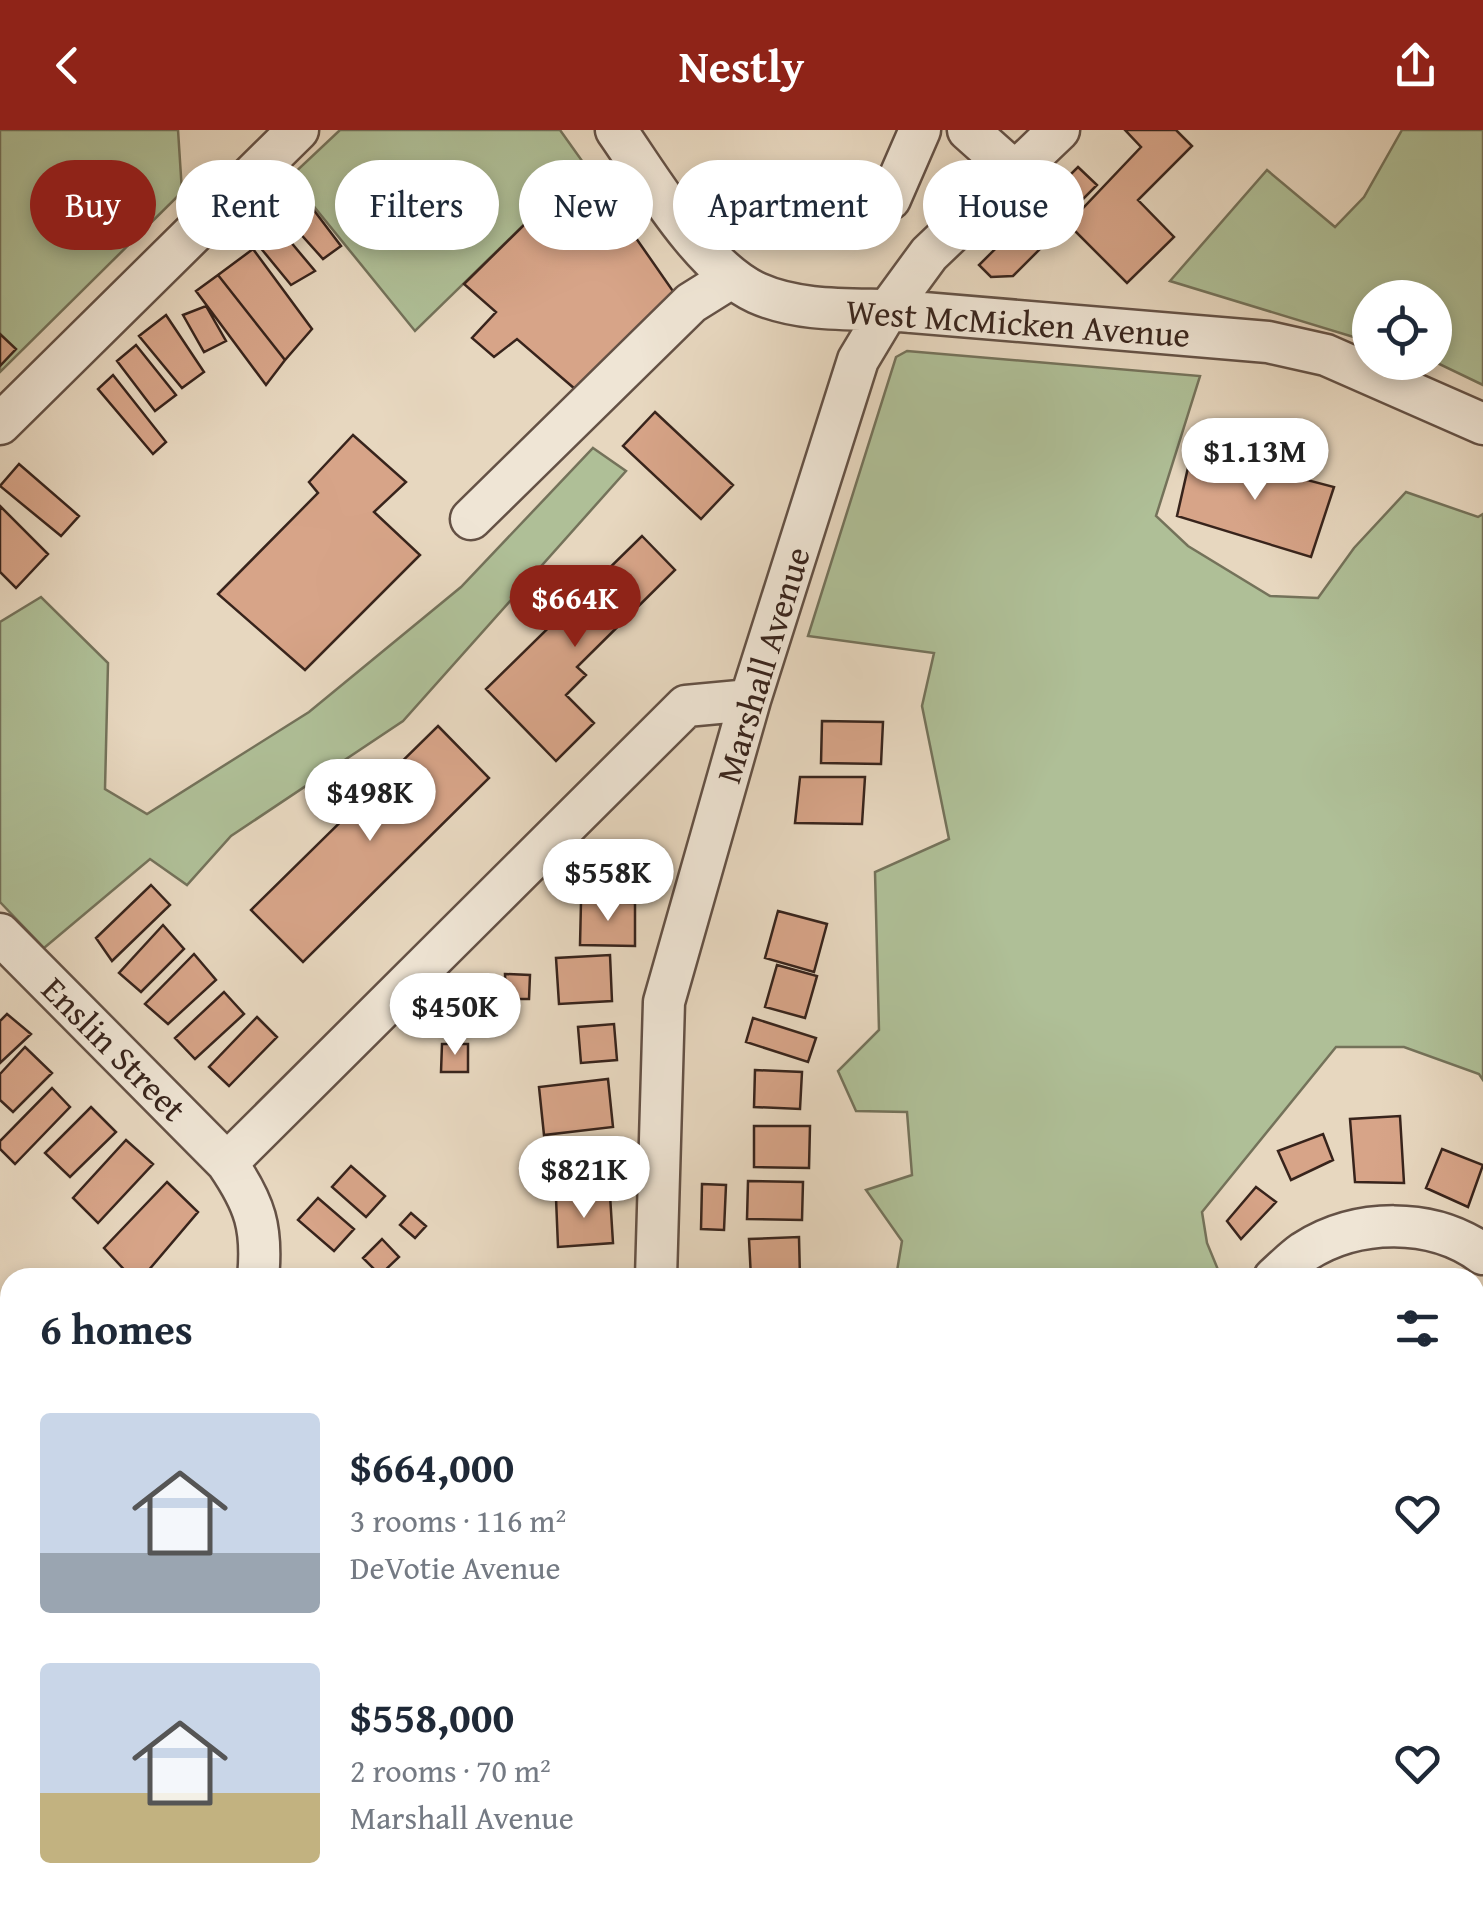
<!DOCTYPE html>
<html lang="en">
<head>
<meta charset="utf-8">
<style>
  :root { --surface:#fff; --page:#f6f6f7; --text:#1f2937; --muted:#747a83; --accent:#8f2418 }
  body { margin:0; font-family:"Gentium Book Plus",serif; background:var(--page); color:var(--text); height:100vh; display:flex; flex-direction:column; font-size:38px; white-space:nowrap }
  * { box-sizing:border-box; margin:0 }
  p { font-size:32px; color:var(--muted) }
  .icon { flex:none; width:55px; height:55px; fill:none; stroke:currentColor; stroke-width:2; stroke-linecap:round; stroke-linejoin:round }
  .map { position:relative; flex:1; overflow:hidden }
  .details { position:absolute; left:0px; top:1138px; width:1485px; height:642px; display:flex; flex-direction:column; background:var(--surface); border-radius:30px 30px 0 0; box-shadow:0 5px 15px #0003 }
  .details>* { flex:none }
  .top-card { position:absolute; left:30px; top:30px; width:1425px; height:90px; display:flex; gap:20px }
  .tools { position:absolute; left:1352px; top:150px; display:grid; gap:20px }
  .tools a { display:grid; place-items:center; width:100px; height:100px; border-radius:50%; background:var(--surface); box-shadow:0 5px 15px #0003; font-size:50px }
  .price { position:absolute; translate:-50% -85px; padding:0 22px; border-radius:35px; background:#fff; color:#222; font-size:32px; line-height:65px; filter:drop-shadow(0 2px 5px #0008) }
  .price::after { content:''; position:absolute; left:50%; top:60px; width:30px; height:22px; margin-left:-15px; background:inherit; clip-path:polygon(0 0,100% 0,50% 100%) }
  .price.current { background:var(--accent); color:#fff }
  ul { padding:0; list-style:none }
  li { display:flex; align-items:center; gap:30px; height:250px; padding:0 40px }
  li span { display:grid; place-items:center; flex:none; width:280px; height:200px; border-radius:10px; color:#555 }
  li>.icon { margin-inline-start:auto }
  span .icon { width:120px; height:120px; fill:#fffc; stroke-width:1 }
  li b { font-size:42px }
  h2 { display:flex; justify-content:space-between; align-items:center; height:120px; padding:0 40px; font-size:42px }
  .chip { padding:0 35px; border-radius:45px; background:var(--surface); box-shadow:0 5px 15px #0003; font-size:35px; line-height:90px }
  .chip.current { background:var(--accent); color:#fff }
  header { display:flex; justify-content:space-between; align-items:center; height:130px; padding:0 40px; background:var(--accent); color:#fff; font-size:45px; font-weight:600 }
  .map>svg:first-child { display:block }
  .green { fill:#afbf97; stroke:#74725a; stroke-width:2.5 }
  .building { fill:#d7a488; stroke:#38241c; stroke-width:2.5 }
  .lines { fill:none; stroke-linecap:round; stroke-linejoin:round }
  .minor-casing { stroke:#645145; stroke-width:45 }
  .path { stroke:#38241c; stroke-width:6; stroke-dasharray:8 5; stroke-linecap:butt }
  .minor { stroke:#efe5d5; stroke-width:40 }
  .labels { text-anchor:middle; stroke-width:8; stroke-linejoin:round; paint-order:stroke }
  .street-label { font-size:35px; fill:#38241c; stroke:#efe5d5 }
</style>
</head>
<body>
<header><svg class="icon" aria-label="back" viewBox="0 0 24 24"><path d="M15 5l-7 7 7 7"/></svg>Nestly<svg class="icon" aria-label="share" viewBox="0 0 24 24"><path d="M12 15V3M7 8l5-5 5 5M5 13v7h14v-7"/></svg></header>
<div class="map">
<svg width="1483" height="1779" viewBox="0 0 1483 1779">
  <rect width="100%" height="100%" fill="#e7d7bf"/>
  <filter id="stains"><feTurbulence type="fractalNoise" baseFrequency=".002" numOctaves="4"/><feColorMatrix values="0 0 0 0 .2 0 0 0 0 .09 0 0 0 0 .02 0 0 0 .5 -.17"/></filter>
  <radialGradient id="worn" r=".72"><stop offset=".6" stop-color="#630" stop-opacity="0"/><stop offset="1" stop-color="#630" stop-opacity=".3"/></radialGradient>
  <path class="green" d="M0,0H178L182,62L0,242Z
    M340,0H560L585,35L415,201L290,47Z
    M1402,0H1483V255L1435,232V168H1370V212L1170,151L1267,40L1335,97L1364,67Z
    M907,221L1200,246L1156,386L1188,416L1270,466L1318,468L1354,418L1406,362L1478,387L1483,384V950L1479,944L1404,917H1336L1202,1082L1207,1113L1221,1147H896L902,1111L866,1060L912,1045L907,982L856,981L838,941L879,900L875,742L949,709L922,576L934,523L808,506L896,227Z
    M593,318L626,341L403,591L231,706L187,755L150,729L44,818L0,772V492L41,467L108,533L105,659L147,684L309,582L461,457Z
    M10,1357V1770H610V1779H0V1367Z"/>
  <path class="building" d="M1125,0H1176L1192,16L1138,70L1174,107L1127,153L1068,94L1141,17Z
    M585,35L675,164L575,259L517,209L494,227L472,208L496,182L464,154Z
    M1078,37L1097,55L1062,90L1065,94L1013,146L991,147L979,135Z
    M294,54L341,116L323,129L271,71Z
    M269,86L315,141L291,155L250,105Z
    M253,119L312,199L285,230L218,145Z
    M218,145L285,230L266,255L196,161Z
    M206,176L226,211L204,222L183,185Z
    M166,185L204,242L182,258L139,206Z
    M0,204L16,219L0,236Z
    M136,215L176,265L155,281L117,231Z
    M113,245L166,312L153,324L98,259Z
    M655,282L733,355L701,389L623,316Z
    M353,305L406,352L374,382L420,425L305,540L218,464L318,363L309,352Z
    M1192,320L1334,357L1311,427L1177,386Z
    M19,334L79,386L61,406L0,356Z
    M0,376L48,424L16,458L0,442Z
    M642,406L675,440L577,537L586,545L566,565L594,593L556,631L486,559Z
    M822,591L883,592L881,634L821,633Z
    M438,596L489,648L303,832L251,780Z
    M800,647H865L862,694L795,693Z
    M151,755L170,775L112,831L96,808Z
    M581,772L635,773V816L580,815Z
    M778,781L827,794L814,842L765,828Z
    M163,795L184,819L141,862L119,843Z
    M194,824L216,850L168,894L145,874Z
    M610,825L612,871L559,874L556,828Z
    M777,835L817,846L805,888L765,877Z
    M505,844L530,845L529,869H506Z
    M224,862L244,884L195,929L175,908Z
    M7,884L31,904L0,933V891Z
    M257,887L277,907L229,956L209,937Z
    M753,888L816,908L808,932L746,912Z
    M614,894L617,930L581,933L578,897Z
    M442,914H468V942H441Z
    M25,917L52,943L13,982L0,970V944Z
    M755,940L802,942L800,979L754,977Z
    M608,949L613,997L544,1005L539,957Z
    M52,958L70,977L15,1034L0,1019V1011Z
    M91,977L116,1002L70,1047L45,1023Z
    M1400,986L1404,1053L1355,1052L1350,989Z
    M754,996H810L809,1038L754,1037Z
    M1323,1004L1333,1030L1291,1050L1278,1021Z
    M126,1010L153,1034L98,1093L73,1068Z
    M605,1013L608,1040L556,1046L553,1019Z
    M1442,1019L1483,1035L1468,1077L1426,1058Z
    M351,1036L385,1066L366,1087L332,1057Z
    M748,1051L803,1052L802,1090L747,1089Z
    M167,1052L198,1082L142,1148H132L104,1118Z
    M702,1054L726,1055L724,1100L701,1099Z
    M1256,1057L1276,1072L1241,1109L1227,1091Z
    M610,1065L613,1113L558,1117L556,1068Z
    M318,1068L354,1099L334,1121L298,1090Z
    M411,1083L426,1096L415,1108L400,1095Z
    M799,1107L800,1148H751L749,1109Z
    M382,1109L399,1127L380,1145L363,1128Z
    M1483,1268V1305L1475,1298V1275Z
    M1480,1559L1483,1562V1609L1475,1601V1565Z
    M715,1770H765L763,1779H713Z
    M858,1770H911L905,1779H873Z
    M934,1770H980L974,1779H928Z
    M1199,1770H1228L1237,1779H1189Z"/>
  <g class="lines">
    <g class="minor-casing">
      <path id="minor" d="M616,0C651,50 702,138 757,163C797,181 845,179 888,180L1268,212L1326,225L1483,294
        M968,0L1015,42
        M890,69L920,0
        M0,294L298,0
        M471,389L691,173L731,148
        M0,804L227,1033C255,1074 263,1098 258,1148
        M227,1033L686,576L750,570
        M656,1148L664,872L750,570L858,230L888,180L929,124L1059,0
        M1274,1148C1284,1139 1294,1129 1304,1122C1357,1088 1432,1087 1483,1124
        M1475,1391L1483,1399
        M1475,1727L1483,1719
        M319,1779L321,1770
        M635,1779L636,1770
        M1016,1779L1020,1770
        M1418,1779L1428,1770"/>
    </g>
    <path class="path" d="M0,1742H10
      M95,1770L110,1779"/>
    <use href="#minor" class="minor"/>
  </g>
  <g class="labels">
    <g class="street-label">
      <text transform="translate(1018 193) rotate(4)" y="12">West McMicken Avenue</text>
      <text transform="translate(763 535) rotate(-73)" y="12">Marshall Avenue</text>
      <text transform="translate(114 919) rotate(45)" y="12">Enslin Street</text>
    </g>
  </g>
  <rect width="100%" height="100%" filter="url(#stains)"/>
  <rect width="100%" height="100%" fill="url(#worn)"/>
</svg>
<div class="tools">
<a><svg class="icon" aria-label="locate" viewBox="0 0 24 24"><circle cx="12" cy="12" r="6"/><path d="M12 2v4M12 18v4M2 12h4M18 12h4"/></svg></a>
</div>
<b class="price" style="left:1255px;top:373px">$1.13M</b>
<b class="price current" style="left:575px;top:520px">$664K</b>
<b class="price" style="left:370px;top:714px">$498K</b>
<b class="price" style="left:608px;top:794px">$558K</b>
<b class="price" style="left:455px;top:928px">$450K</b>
<b class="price" style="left:584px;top:1091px">$821K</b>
<div class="top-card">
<a class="chip current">Buy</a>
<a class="chip">Rent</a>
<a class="chip">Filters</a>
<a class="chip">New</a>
<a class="chip">Apartment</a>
<a class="chip">House</a>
</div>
<section class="details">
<h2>6 homes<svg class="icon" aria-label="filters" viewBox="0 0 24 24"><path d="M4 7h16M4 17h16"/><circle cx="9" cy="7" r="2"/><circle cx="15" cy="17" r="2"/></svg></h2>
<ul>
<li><span style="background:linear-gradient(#c9d6e8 70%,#9aa5b1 0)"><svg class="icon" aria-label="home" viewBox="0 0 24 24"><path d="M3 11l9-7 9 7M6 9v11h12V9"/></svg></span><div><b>$664,000</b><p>3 rooms · 116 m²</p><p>DeVotie Avenue</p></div><svg class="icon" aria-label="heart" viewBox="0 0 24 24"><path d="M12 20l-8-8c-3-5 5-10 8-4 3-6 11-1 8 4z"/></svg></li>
<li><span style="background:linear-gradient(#c9d6e8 65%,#c2b280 0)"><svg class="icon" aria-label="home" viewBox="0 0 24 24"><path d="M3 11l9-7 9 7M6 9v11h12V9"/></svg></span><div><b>$558,000</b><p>2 rooms · 70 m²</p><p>Marshall Avenue</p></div><svg class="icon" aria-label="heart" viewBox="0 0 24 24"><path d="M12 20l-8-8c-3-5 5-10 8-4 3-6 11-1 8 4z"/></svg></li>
</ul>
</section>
</div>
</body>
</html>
